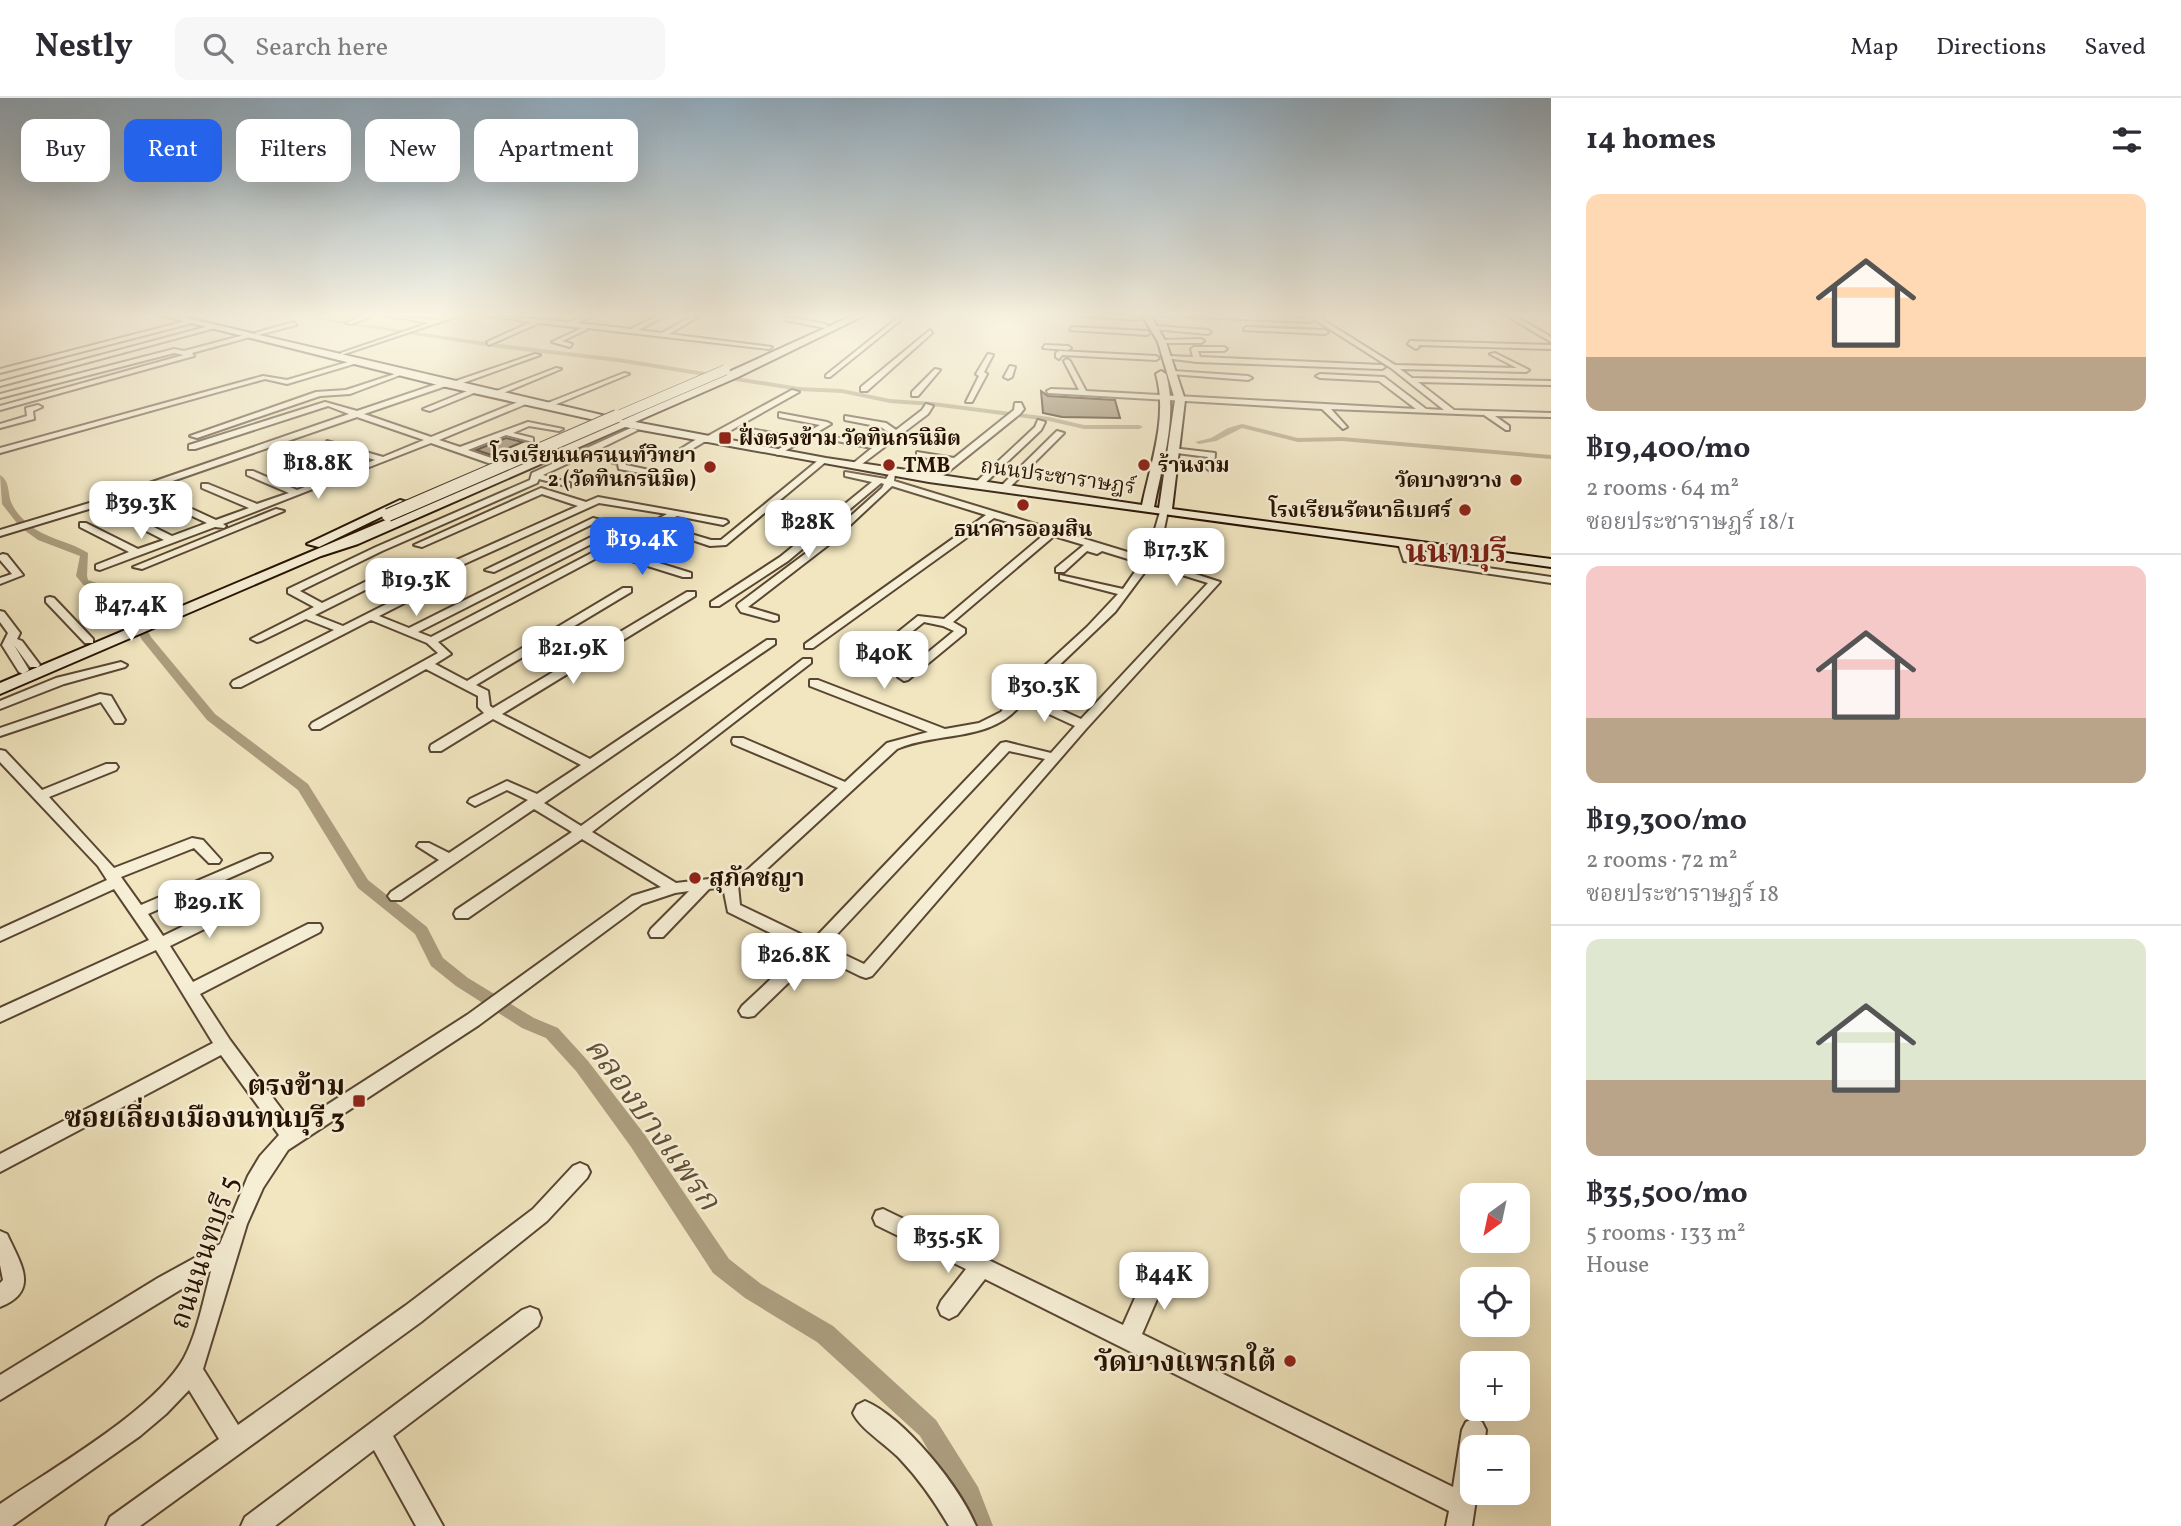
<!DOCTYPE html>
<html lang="en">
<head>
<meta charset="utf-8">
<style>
  :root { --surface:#fff; --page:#f7f7f7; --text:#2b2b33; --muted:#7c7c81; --line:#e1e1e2; --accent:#2563eb }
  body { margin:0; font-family:Vollkorn,"Noto Serif Thai",serif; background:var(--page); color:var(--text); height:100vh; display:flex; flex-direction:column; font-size:26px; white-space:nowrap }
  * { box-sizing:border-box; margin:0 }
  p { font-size:23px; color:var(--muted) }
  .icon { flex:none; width:38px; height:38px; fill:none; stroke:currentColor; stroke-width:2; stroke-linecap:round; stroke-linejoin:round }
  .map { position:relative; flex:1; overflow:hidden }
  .drawer { display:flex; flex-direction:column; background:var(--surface); width:630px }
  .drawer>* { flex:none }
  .guide { position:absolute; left:21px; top:21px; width:665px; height:63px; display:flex; gap:14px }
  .needle { width:46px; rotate:213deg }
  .fabs { position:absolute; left:1460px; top:1085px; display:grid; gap:14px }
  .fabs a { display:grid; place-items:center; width:70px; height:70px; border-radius:14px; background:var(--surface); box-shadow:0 7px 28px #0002; font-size:35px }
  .price { position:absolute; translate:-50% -60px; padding:0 16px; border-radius:14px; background:#fff; color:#222; font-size:23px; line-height:46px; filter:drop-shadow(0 2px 4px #0008) }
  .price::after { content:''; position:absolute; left:50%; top:42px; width:21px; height:16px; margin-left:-10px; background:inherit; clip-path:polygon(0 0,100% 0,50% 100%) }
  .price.selected { background:var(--accent); color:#fff }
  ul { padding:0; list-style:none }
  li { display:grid; align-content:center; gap:14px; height:371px; padding:0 35px }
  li+li { border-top:2px solid var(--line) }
  li span { display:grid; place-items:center; height:217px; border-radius:14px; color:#555 }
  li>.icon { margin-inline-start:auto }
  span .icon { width:126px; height:126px; fill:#fffc; stroke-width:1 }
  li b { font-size:30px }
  h2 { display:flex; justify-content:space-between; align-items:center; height:84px; padding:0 35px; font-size:30px }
  .pill { padding:0 24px; border-radius:14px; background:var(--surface); box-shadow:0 7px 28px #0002; font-size:24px; line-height:63px }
  .pill.selected { background:var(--accent); color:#fff }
  header { display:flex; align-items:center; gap:42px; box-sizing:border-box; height:98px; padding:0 35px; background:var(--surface); border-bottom:2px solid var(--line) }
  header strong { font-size:33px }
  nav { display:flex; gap:38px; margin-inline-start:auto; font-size:24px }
  .search { width:490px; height:63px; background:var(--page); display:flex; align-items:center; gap:18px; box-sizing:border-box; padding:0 24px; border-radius:14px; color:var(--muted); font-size:26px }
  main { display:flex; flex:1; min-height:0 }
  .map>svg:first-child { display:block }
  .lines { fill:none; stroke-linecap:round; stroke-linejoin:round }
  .canal { fill:#ac9e7f; fill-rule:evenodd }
  .building { fill:#908065; stroke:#261102; stroke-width:2 }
  .minor-casing { stroke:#594632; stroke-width:4 }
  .secondary-casing { stroke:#261102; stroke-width:4 }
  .minor { fill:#f6efd6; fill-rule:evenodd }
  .secondary { fill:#f6efd6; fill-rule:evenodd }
  .secondary-bridge-far1-casing { stroke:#261102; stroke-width:11; stroke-linecap:butt }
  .secondary-bridge-casing { stroke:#261102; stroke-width:14; stroke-linecap:butt }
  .secondary-bridge-far1 { stroke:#f6efd6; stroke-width:10 }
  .secondary-bridge { stroke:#f6efd6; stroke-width:12 }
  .poi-dot { fill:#8f2418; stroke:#f6efd6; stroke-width:2.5 }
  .labels { text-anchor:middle; stroke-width:5; stroke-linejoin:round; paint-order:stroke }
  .far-poi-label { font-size:21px; font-weight:bold; fill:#261102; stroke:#f6efd6; text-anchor:start }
  .far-street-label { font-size:21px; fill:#261102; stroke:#f6efd6 }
  .poi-label { font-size:24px; font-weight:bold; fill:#261102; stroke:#f6efd6; text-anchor:start }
  .near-poi-label { font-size:28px; font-weight:bold; fill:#261102; stroke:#f6efd6; text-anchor:end }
  .near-street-label { font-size:28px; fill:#261102; stroke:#f6efd6 }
  .far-town-label { font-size:32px; font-weight:bold; fill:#7a1f14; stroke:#f6efd6 }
  .near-water-label { font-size:32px; font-style:italic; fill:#62503a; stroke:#f6efd6 }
</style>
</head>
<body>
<header>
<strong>Nestly</strong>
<div class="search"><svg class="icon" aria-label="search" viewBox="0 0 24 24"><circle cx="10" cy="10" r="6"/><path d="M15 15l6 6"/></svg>Search here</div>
<nav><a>Map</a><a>Directions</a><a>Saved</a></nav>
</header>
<main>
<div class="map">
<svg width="1551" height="1428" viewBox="0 0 1551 1428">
  <rect width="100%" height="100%" fill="#f1e6c0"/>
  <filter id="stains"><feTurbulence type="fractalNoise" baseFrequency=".00286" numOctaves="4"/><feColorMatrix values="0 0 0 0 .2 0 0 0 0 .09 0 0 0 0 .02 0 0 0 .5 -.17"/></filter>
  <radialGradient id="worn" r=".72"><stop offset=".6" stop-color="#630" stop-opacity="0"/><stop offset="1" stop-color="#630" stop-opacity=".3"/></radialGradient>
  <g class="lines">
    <path class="canal" d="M285,217H301L499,246L618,260L799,289L842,291L890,301L933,304L1049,319L1084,327H1139L1143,329L1139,331H1084L1049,323L933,308L890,305L842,295L799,293L618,264L499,250Z
      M1242,326L1298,340L1342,339L1551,357V361L1342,343L1298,344L1242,330L1216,343L1199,346L1195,344L1211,340L1228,330Z
      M0,377C11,384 7,396 12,406C15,413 20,418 25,423C43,441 68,442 88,455L87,478L88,482L128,496L151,539L215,616L308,686L368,782L427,829L443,860L468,880L534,920L558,930L588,963L645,1037L729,1161L761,1186L833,1228L936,1322L978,1389L993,1428H967L959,1405L920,1338L817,1244L745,1200L713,1175L631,1049L576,973L546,940L522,930L456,888L431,868L415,836L358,790L298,692L207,622L142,542L120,500L85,489L76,478L80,458L38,442L20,429L2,406Z"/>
  </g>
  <path class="building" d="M1041,293L1048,298L1115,302L1120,320L1062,319L1043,315Z
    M506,340L523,344L491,357L476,352Z"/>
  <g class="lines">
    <g class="minor-casing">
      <path id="minor" d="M0,217H8L0,220Z
        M367,217H376L351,226L346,225Z
        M385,217L436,222L452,217H461L341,257V255L429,225Z
        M485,217L569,224L586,217H594L577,225L631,231L659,217H667L638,232L662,235L694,217L696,220L669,236L772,249L769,251L587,230L586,232L562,243L572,246L570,249L552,244L582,230L539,225L489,247L487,244L531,224Z
        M1074,217H1115L1140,220L1137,222Z
        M1147,217L1312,220L1308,217H1315L1395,267L1517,270L1490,256L1495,255L1529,272L1526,274L1400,271L1412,280L1551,283V287L1418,284L1454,312L1551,315V319L1495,318L1509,328V332H1506L1484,317L1331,311L1347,329L1343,331L1322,311L1048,295L1047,293L1051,291L1079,292L1064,263L1067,261L1070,263L1086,293L1416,311L1379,283L1320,280L1316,278L1320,276L1384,279L1426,311L1444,312L1391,270L1314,221L1311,224Z
        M1506,217H1513L1551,239V244Z
        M900,218L902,221L830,279H826V277Z
        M787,219L825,226L828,228L825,230L785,222Z
        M190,222L192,225L0,275V271Z
        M294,224L296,227L258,237L255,235Z
        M213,227L215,230L0,288V284Z
        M1155,228L1208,232L1211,234L1208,236L1153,231Z
        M1072,229L1147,233L1150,235L1147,237L1070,232Z
        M1246,229L1325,232L1328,234L1325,236L1244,232Z
        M930,232L932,235L867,293H861V289Z
        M248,236L250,239L192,255L194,258L0,312V308L184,257L174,255L0,300V296L174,251L184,253Z
        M1162,242L1201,241L1204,243L1201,245H1160Z
        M1410,243L1551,247V251L1418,247L1419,249L1416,251L1408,246Z
        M1045,247L1068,248L1071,250L1068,252L1043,250Z
        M1194,249H1224L1227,251L1224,253H1198L1200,259L1382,267L1385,269L1382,271L1197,264L1165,260L1168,258L1193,259L1191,251Z
        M1059,253L1156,258L1159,260L1156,262L1062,257L1059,261L1056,259V255Z
        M535,256L540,257L460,286L453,284Z
        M988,256L993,257L984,274L987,276L972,304H966L979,278L976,276Z
        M355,262L357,265L287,286L265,281L0,355V350L263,278L287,282Z
        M1010,268L1015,269L1012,279L1008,281L1004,279Z
        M556,270L561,271L501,296L494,294Z
        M935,271L940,272L918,298H912V294Z
        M1173,273L1248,278L1252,280L1248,282L1171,276Z
        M398,275L403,276L350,296L320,298L197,340L190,338L316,294L346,292Z
        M624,275L629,276L552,308L545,306Z
        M443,284L446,288L364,316L431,339L523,302L527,304L526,306L439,342L460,349L528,324L563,331L559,333L529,328L513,335L533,340V344L506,337L468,352L500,363V367L497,368L431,345L223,426L226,428L224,430L215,429L100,472L96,471V467L129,454L80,429V425H86L138,451L164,442L119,419V415H125L172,438L207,425L162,404V400H168L216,422L249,410L202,390V386H208L257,406L289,395L247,377V373H253L297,392L326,381L281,363V359H287L333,378L375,362L327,347V343L383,359L424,342L357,319L112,404L0,438V432L106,400L349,316L328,308L195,351H189V347L325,304L357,313Z
        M472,291L479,293L430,313L423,311Z
        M792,292L799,294L710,344H704L673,362L666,360L700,339H706Z
        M1015,305H1021L1024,311L1020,316L938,382H932V378L949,364L917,358V354L954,360L1014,312Z
        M926,306L933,308L928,316L858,369L851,367L872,350L817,339L821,337L877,346L891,336L881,329L845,322V318L886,325L896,332L922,312Z
        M38,307L42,309L33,313L34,321L0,330V326L27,318L26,310Z
        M779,315L827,324L831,326L778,357L774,355L775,353L791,344L751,335V331L797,340L820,327L779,319Z
        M1038,322L1045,324L1041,332L981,389H975V385L1035,329Z
        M631,330L638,332L593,354L625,363L626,367L677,378V382L619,371L618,366L586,357L543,377L570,385V389L539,381L537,385L382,453L300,493L322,505L377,478H385V482L315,517L343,528L424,487H432V491L379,518L409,530L611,429L633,434L667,416L599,405L442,476H434V472L578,408L542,396L422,449L414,447L541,390L586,404L598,399L726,422L728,424L723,427L677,418L614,451L691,475V479H683L606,455L438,544L451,556L435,566L467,583L623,490H631V494L476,587L488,593L490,608L493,610L687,494H695V498L502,616L590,661L767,542H775V546L544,705L581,728L676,659L803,561H811V565L592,734L676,785L734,778L746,773L838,690L733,646L732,643L733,640H743L845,684L887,645L928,634L810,588V582H818L945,631L979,625L1001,614L1015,595L1087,529L1118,496L1060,481V477L1123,491L1141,465L1102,453L1097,456L1087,453L1064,474H1056V470L1084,447L1054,438L953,524L965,531V535L908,582L904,583L898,579L954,533L943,528L924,524L860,575H852V571L918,518L944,521L1046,435L994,420L813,550H805V546L986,417L892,388L831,445L748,509L778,518V522L774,523L741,514L737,508L738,506L825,441L882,390L884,386L881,385L788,463L719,508H711V504L780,459L872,384L845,378V374L886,381L889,376H895L894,383L1144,459L1152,441L1160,414L1168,412L1162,441L1152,462L1220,484L1086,631L872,878L866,880L860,878L817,857L754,918L748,919L742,918L739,913L742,908L803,851L728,814L723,789L709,791L663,839H651L649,835L651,831L689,793L675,795L642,806L479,927L288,1052L263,1090L247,1126L203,1271L238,1327L405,1208L533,1111L573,1068L580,1065L587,1068L590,1074L587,1080L547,1123L421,1224L140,1428H106L110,1419L219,1341L189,1292L166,1316L140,1338L12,1428H0V1406C51,1371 154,1313 184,1260C197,1236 204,1200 211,1173L0,1302V1277L158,1180L220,1146L248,1078L260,1058L279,1037L221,957L0,1074V1056L213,945L156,852L0,924V910L149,842L114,791L0,843V831L107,782L98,768L0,664V652L5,653L42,692L106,666H116L118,669L116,672L49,699L114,770L192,740L203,742L221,762L219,765H209L194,750L121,779L141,807L260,756H270L272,759L270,762L148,816L163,838L239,801H249L252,805L249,809L170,848L193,884L308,826H320L322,830L320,834L200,896L230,942L294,1028L467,917L632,798L661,789L582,741L468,820H456L454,816L456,812L572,734L534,711L401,802H391L388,798L391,794L439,762L417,748L419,745H429L449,755L528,702L507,692L475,708L468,704L470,701L507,683L537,696L581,667L493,621L441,653H431L430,650L431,647L484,615L478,609V598L426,571L320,631H312L310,628L312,625L438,555L427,545L371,522L241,589H233L231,586L233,583L334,532L306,521L261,543L257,544L251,541L314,509L288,495V491L376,449L530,382L532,375ZM615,434L626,437L431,539L418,534ZM1150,467L1208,485L1081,621L1028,597L1115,514ZM1023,604L1075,628L1051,655L1006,644L1001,645L813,842L740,807L738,787L756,781L897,651C939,633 993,645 1023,604ZM1009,653L1045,661L864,866L826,848Z
        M1057,333L1064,335L1006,393H1000V389Z
        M1172,350L1215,355L1214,370L1210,373L1206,370L1208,359L1169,354L1168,352Z
        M821,360L828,362L726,447L710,448L659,431L664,428L711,442H721Z
        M276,411L284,413L142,471L133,469Z
        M593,420L601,422L494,474L485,472Z
        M1400,443H1406L1412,459L1551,479V485L1404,463L1398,445Z
        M3,456L7,457L23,477L0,486V480L12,476L0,462V457Z
        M50,499L54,500L93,541V545H85L46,504V500Z
        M0,513L4,514L20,535L17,541L22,543L40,567L38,569H30L14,547L29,572L23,576L19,574L2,547L8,535L0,524Z
        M121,564L127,567L125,569L64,586L0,611V603L56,580Z
        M100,596L111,598L125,622L123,625H115L101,604L0,638V630Z
        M883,1111L1123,1227L1151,1164L1159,1161L1167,1164L1170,1171L1142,1236L1453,1389L1462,1332L1466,1324L1474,1320L1482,1324L1486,1332L1484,1349H1472V1395H1477L1472,1428H1446L1449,1413L985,1181L957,1217L949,1221L941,1217L938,1210L941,1203L966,1171L876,1127L873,1120L876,1113Z
        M0,1133L7,1136C20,1165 41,1193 0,1209V1185L3,1182L0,1167Z
        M530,1209L538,1212L541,1220L538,1228L393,1338L443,1428H416L374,1352L275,1428H241L245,1419L522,1212Z
        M865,1303C905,1320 959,1388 976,1428H949C935,1404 919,1381 900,1361C887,1347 860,1331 853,1315L857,1307Z"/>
    </g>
    <g class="secondary-casing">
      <path id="secondary" d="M159,217H174L623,322L854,217H865L738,279L635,324L826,360L1142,407C1151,364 1168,319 1156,276L1161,273L1166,276C1178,319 1162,366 1154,409L1159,410L1175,302L1158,244L1142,217H1150L1166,244L1185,302L1172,411L1551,461V469L929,384L625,329L358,446L321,458L0,596V585L613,326L442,288Z
        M400,402L410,405L319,449L307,446Z"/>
    </g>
    <use href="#minor" class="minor"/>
    <use href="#secondary" class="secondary"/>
    <g class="secondary-bridge-far1-casing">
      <path id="secondary-bridge-far1" d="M613,320L725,272"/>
    </g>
    <g class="secondary-bridge-casing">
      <path id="secondary-bridge" d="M388,417L617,318"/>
    </g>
    <use href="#secondary-bridge-far1" class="secondary-bridge-far1"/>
    <use href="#secondary-bridge" class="secondary-bridge"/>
  </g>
  <linearGradient id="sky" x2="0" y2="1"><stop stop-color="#90abbe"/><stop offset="0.52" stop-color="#f9f4e3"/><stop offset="1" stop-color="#f9f4e3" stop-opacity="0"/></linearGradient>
  <rect width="1551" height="417" fill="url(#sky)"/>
  <g class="poi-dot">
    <rect x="718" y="333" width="14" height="14" rx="3.5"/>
    <circle cx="889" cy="367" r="7"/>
    <circle cx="1144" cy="367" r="7"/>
    <circle cx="710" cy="369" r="7"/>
    <circle cx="1516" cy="382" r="7"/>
    <circle cx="1023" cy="407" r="7"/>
    <circle cx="1465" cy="412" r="7"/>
    <circle cx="695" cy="780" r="7"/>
    <rect x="352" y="996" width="14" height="14" rx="3.5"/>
    <circle cx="1290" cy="1263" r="7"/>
  </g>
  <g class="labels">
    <g class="far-poi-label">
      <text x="739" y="347">ฝั่งตรงข้าม วัดทินกรนิมิต</text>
      <text x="696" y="364" text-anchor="end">โรงเรียนนครนนท์วิทยา<tspan x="696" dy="24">2 (วัดทินกรนิมิต)</tspan></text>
      <text x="903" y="374">TMB</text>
      <text x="1158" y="374">ร้านงาม</text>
      <text x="1502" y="389" text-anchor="end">วัดบางขวาง</text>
      <text x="1451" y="419" text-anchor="end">โรงเรียนรัตนาธิเบศร์</text>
      <text x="1023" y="438" text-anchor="middle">ธนาคารออมสิน</text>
    </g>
    <g class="far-street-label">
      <text transform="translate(1058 378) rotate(8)" y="7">ถนนประชาราษฎร์</text>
    </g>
    <g class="poi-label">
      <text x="709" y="788">สุภัคชญา</text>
    </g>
    <g class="near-poi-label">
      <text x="345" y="997">ตรงข้าม<tspan x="345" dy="32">ซอยเลี่ยงเมืองนทนบุรี 3</tspan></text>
      <text x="1276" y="1273">วัดบางแพรกใต้</text>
    </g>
    <g class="near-street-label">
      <text transform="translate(203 1154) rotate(-71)" y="10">ถนนนนทบุรี 5</text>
    </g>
    <g class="far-town-label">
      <text x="1456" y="464">นนทบุรี</text>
    </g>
    <g class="near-water-label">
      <text transform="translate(653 1025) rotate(54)" y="11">คลองบางแพรก</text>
    </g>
  </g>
  <rect width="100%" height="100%" filter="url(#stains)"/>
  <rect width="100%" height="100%" fill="url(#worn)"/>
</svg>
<div class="fabs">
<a><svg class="needle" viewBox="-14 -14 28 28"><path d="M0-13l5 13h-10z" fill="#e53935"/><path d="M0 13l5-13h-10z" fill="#7c7c81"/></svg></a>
<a><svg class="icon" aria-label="locate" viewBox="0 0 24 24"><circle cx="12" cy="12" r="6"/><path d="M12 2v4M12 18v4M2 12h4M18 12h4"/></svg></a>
<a>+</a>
<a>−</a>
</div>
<b class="price" style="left:318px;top:403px">฿18.8K</b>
<b class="price" style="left:141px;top:443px">฿39.3K</b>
<b class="price" style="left:808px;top:462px">฿28K</b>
<b class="price selected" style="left:642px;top:479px">฿19.4K</b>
<b class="price" style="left:1176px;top:490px">฿17.3K</b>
<b class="price" style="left:416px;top:520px">฿19.3K</b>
<b class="price" style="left:131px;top:545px">฿47.4K</b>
<b class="price" style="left:573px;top:588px">฿21.9K</b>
<b class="price" style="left:884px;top:593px">฿40K</b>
<b class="price" style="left:1044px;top:626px">฿30.3K</b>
<b class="price" style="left:209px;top:842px">฿29.1K</b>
<b class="price" style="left:794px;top:895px">฿26.8K</b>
<b class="price" style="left:948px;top:1177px">฿35.5K</b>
<b class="price" style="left:1164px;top:1214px">฿44K</b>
<div class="guide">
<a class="pill">Buy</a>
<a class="pill selected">Rent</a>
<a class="pill">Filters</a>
<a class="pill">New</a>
<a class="pill">Apartment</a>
</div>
</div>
<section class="drawer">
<h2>14 homes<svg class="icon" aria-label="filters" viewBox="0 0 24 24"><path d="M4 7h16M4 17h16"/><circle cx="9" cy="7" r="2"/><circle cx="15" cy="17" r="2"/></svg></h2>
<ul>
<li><span style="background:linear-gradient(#ffd9b3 75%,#b9a48a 0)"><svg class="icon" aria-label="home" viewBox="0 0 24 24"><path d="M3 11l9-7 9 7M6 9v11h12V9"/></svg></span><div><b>฿19,400/mo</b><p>2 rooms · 64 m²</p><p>ซอยประชาราษฎร์ 18/1</p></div></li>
<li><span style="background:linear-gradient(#f6c9c9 70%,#b9a48a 0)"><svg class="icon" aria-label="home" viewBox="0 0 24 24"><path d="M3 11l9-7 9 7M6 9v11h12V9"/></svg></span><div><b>฿19,300/mo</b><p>2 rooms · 72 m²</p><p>ซอยประชาราษฎร์ 18</p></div></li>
<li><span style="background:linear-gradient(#dfe7d0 65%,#b9a48a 0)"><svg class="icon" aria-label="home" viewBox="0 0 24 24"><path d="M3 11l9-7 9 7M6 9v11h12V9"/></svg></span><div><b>฿35,500/mo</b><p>5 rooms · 133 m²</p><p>House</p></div></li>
</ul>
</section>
</main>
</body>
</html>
